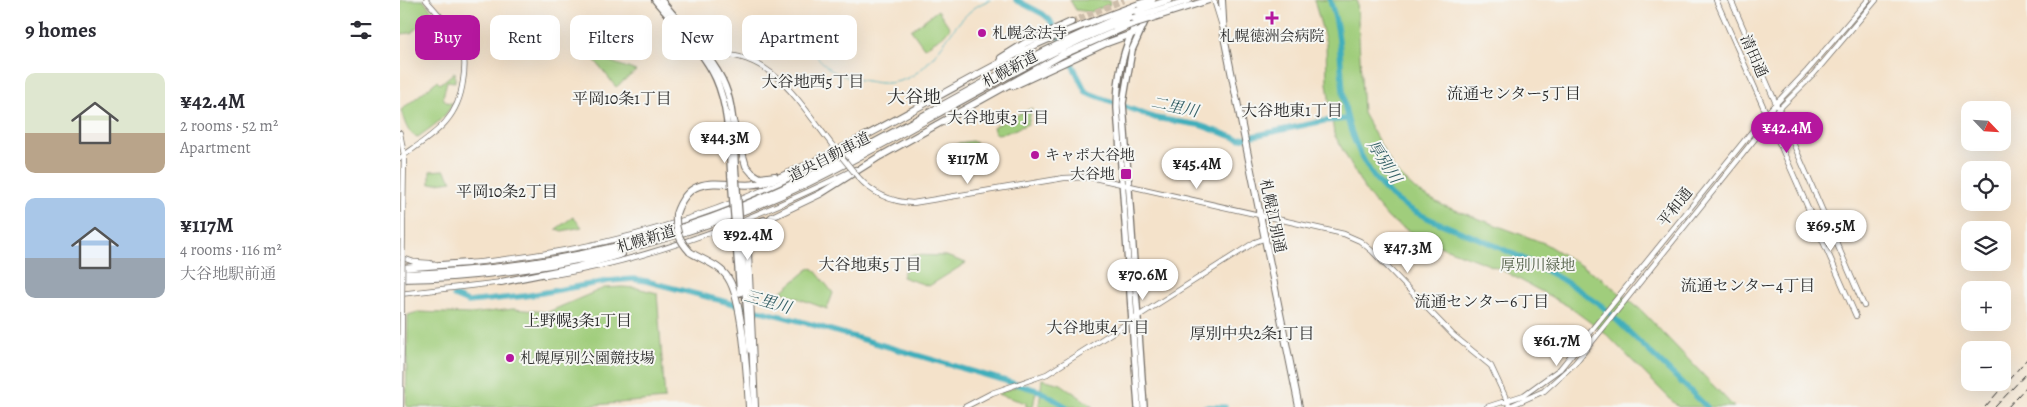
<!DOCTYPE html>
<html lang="en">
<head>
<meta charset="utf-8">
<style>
  :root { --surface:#fff; --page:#f7f7f7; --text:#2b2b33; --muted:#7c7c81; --accent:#b5179e }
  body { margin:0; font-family:Alegreya,"Noto Serif JP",serif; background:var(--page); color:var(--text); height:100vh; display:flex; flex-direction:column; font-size:19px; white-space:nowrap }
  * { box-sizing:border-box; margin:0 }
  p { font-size:16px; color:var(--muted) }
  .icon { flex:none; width:28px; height:28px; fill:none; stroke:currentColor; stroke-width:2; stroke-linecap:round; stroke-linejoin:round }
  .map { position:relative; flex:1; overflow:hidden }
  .sheet { display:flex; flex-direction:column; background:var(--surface); width:400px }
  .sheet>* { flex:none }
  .hud { position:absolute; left:15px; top:15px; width:475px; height:45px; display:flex; gap:10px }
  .needle { width:32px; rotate:115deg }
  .fabs { position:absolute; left:1561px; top:101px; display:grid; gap:10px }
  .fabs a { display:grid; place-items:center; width:50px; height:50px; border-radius:10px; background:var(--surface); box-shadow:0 5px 20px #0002; font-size:25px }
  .price { position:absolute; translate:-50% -42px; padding:0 11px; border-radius:18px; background:#fff; color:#222; font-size:16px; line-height:32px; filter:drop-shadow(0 1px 2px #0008) }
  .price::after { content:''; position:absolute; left:50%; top:30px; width:15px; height:11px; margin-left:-8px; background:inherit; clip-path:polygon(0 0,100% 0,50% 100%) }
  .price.active { background:var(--accent); color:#fff }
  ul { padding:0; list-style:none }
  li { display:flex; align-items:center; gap:15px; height:125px; padding:0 25px }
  li span { display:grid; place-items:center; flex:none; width:140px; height:100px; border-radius:10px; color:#555 }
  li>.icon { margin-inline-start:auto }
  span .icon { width:60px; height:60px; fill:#fffc; stroke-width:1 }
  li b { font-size:21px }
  h2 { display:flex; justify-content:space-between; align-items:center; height:60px; padding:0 25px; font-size:21px }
  .chip { padding:0 18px; border-radius:10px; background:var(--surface); box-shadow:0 5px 20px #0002; font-size:18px; line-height:45px }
  .chip.active { background:var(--accent); color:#fff }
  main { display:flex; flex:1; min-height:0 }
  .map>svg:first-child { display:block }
  .green { fill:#a0cd7b; stroke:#667c53 }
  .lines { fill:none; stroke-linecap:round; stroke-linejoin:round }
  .stream { stroke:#3faebb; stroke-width:1 }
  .river { stroke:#3faebb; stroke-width:5.5 }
  .highway-tunnel { stroke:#ccbdaa; stroke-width:6; stroke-dasharray:6 3; stroke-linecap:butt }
  .minor-casing { stroke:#716b63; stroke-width:6 }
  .major-casing { stroke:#716b63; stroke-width:8 }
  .highway-casing { stroke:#716b63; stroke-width:8 }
  .minor { stroke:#fff; stroke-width:4.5 }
  .major { stroke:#fff; stroke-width:5.5 }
  .highway { stroke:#fff; stroke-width:6 }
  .rail { stroke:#2b2b2b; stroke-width:1; stroke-dasharray:8 4; stroke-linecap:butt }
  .minor-bridge-casing { stroke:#716b63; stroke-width:6; stroke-linecap:butt }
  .major-bridge-casing { stroke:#716b63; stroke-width:8; stroke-linecap:butt }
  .highway-bridge-casing { stroke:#716b63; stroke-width:8; stroke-linecap:butt }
  .minor-bridge { stroke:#fff; stroke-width:4.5 }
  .major-bridge { stroke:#fff; stroke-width:5.5 }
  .highway-bridge { stroke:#fff; stroke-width:6 }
  .poi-dot { fill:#b5179e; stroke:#f6f6f2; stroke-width:2 }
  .labels { text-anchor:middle; stroke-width:4; stroke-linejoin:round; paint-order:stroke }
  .poi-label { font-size:15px; fill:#2b2b2b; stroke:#f6f6f2; text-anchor:start }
  .street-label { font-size:15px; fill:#2b2b2b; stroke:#f6f6f2 }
  .park-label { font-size:15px; fill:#4e5c43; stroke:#f6f6f2 }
  .neighbourhood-label { font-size:16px; fill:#2b2b2b; stroke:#f6f6f2 }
  .water-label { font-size:16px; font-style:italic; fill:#335f65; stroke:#f6f6f2 }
  .quarter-label { font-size:18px; fill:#2b2b2b; stroke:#f6f6f2 }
</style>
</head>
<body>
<main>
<section class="sheet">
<h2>9 homes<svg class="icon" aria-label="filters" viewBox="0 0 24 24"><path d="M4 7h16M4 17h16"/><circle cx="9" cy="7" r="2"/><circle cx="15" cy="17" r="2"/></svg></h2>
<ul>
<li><span style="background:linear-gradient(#dfe7d0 60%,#b9a48a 0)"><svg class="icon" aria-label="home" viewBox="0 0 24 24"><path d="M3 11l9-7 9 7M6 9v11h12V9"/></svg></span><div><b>¥42.4M</b><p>2 rooms · 52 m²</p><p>Apartment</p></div></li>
<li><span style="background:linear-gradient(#a9c7e8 60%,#9aa5b1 0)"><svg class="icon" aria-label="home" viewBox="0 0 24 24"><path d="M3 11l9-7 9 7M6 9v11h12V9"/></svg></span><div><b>¥117M</b><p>4 rooms · 116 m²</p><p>大谷地駅前通</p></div></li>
</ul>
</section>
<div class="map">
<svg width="1627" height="407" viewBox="0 0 1627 407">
  <rect width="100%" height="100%" fill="#f6f6f2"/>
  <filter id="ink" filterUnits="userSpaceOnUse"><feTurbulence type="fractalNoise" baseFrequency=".02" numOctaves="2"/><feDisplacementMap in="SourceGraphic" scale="10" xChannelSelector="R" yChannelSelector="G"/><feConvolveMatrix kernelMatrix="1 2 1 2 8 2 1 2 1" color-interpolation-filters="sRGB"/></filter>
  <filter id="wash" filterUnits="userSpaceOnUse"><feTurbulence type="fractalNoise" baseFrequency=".0096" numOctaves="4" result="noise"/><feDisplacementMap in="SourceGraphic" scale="20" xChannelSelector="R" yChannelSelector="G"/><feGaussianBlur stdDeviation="1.12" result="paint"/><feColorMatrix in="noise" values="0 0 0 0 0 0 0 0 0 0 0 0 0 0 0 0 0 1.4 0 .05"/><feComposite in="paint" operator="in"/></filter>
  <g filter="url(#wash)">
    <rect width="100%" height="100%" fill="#f4e2ca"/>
    <path class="green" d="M0,0H23L34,13L11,33L0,34Z
      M670,0H707L710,2L709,5L690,12L676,10Z
      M914,0H957L963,113L995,171L1017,191L1042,205L1144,243L1201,278L1241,310L1334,407H1278L1206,334L1168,306L1100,269L1026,241L989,219L966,192L934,134L927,83L926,43Z
      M538,10L550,28L543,36L524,48L511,30Z
      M190,54L236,71L216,87Z
      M55,72V82L47,81L43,97L46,102L52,103C47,118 30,128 18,137C7,135 4,120 1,110L37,81L40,84Z
      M632,108L628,124L606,133L596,134L593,127Z
      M572,141L576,143L570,151L538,157V154L559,143Z
      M44,170L52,181L30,184V171Z
      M173,217L182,227L162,231L156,229Z
      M510,255L546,256L566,263L529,286L502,277Z
      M410,268L414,269L433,293L427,309L381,292Z
      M222,287L237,288L257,293L265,399L171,407H8L6,405L8,315L18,312L71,314L113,309L148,312L204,288Z
      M642,379L661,384L694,407H641L639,406Z
      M618,386L636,391L633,407H626V403L597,394Z"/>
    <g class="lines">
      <path class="stream" d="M390,25C405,38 415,58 431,70C442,77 455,79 467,81C538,97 541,15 590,0"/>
      <path class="river" d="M616,0L643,14L650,20L686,92L755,118L799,125L839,139L924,121L947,119
        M930,0C933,11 937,22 938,33C943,66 940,99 951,131C979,213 1026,215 1096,246C1133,262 1169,282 1202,306L1307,407
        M54,296L68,302L125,296L208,281L233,279L246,281L396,320L640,391L667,407
        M805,407H825"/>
    </g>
  </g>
  <g filter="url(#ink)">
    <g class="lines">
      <path class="highway-tunnel" d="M671,22L724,0"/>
      <g class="minor-casing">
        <path id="minor" d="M814,0L822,26
          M1316,0L1456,316
          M1331,0L1464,306
          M306,56C369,45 400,104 433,146
          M0,133L4,155L3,219
          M0,158C32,135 58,122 63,81C65,69 66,57 61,46C53,29 38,14 26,0
          M458,177C472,193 491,202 513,203L664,178L690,177L944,234L960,241L972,251L1053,335L1091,366L1110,407
          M0,257L14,262L30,263
          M65,263C93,262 121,257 148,253C252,236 349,202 441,152
          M145,276C248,262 363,215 455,169
          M0,294L103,282
          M1,407L2,299
          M565,407L592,393L647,374L855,242L866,238
          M1087,407L1124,395L1160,369L1366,114L1407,71L1468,0
          M1108,407L1144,391L1175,363L1378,110L1412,76L1476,0"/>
      </g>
      <g class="major-casing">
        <path id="major" d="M255,0C275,25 303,50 316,79C329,108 329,146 331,177
          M261,0C280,24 314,58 325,86C336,113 333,147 336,177
          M737,22C723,48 717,78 717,108L738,407
          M340,227L350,350
          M335,230L340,293
          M744,407L723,103L732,50L747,17"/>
      </g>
      <g class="highway-casing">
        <path id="highway" d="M822,0L824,37L899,407
          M601,58L625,43L671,22
          M613,86L704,44L740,31
          M331,114L346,166L352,173L360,178L375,176
          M276,214C293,162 335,196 373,180C460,144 539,93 623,51C660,32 700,19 739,4
          M335,233L364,220
          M290,252C302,260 320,265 328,278C343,300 347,378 349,407
          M0,268L68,263
          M0,274C140,271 277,240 403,179C516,125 619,55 736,11
          M0,279C141,277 281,244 408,183C518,129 619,61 733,18
          M101,282L177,267L222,254
          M355,407L348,253L357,231L372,217L420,194L477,158L662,55L730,25"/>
      </g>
      <use href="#minor" class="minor"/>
      <use href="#major" class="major"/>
      <use href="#highway" class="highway"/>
      <path class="rail" d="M1585,407L1627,359
        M1595,407L1627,373
        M1608,407L1627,386"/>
      <g class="minor-bridge-casing">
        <path id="minor-bridge" d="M433,146L458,177
          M2,299L3,219"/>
      </g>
      <g class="major-bridge-casing">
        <path id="major-bridge" d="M331,177L335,228
          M336,177L340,227"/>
      </g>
      <g class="highway-bridge-casing">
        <path id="highway-bridge" d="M739,4L752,0
          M736,11L769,0
          M733,18L789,0
          M730,25L809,0
          M276,214C275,230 279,240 290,252"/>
      </g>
      <use href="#minor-bridge" class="minor-bridge"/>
      <use href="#major-bridge" class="major-bridge"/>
      <use href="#highway-bridge" class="highway-bridge"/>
    </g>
  </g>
  <g class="poi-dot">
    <path d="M869.5 10.5h5v5h5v5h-5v5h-5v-5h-5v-5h5z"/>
    <circle cx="582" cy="33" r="5"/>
    <circle cx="635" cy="155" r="5"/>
    <rect x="720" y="168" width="12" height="12" rx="2.5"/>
    <circle cx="110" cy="358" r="5"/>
  </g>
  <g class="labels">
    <g class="poi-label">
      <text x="592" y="38">札幌念法寺</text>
      <text x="872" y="41" text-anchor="middle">札幌徳洲会病院</text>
      <text x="645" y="160">キャポ大谷地</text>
      <text x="715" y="179" text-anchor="end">大谷地</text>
      <text x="120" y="363">札幌厚別公園競技場</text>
    </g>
    <g class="street-label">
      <text transform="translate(1354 56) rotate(66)" y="5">清田通</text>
      <text transform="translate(610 69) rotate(-28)" y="5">札幌新道</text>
      <text transform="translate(429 157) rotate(-27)" y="5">道央自動車道</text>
      <text transform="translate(1275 207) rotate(-51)" y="5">平和通</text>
      <text transform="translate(873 216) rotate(78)" y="5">札幌江別通</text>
      <text transform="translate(246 239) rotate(-17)" y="5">札幌新道</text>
    </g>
    <g class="park-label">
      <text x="1138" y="270">厚別川緑地</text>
    </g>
    <g class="neighbourhood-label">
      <text x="413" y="87">大谷地西5丁目</text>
      <text x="1114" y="99">流通センター5丁目</text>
      <text x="222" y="104">平岡10条1丁目</text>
      <text x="892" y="116">大谷地東1丁目</text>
      <text x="598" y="123">大谷地東3丁目</text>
      <text x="107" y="197">平岡10条2丁目</text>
      <text x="470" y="270">大谷地東5丁目</text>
      <text x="1348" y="291">流通センター4丁目</text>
      <text x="1082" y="307">流通センター6丁目</text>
      <text x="178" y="326">上野幌3条1丁目</text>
      <text x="698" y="333">大谷地東4丁目</text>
      <text x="852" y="339">厚別中央2条1丁目</text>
    </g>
    <g class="water-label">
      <text transform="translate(775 106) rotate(12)" y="6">二里川</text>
      <text transform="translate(985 161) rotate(57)" y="6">厚別川</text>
      <text transform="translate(368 301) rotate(16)" y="6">三里川</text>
    </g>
    <g class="quarter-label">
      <text x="514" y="103">大谷地</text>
    </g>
  </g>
</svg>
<div class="fabs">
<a><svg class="needle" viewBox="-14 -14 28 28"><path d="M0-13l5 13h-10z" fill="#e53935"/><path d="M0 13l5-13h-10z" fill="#7c7c81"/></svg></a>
<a><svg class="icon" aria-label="locate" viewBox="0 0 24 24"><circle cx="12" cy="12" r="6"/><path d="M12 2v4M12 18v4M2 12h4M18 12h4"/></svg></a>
<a><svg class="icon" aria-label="layers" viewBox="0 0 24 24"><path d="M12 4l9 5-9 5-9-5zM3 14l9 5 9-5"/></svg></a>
<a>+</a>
<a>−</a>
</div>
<b class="price active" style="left:1387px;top:154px">¥42.4M</b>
<b class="price" style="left:325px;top:164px">¥44.3M</b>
<b class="price" style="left:568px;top:185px">¥117M</b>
<b class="price" style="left:797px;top:190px">¥45.4M</b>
<b class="price" style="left:1431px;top:252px">¥69.5M</b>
<b class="price" style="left:348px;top:261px">¥92.4M</b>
<b class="price" style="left:1008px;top:274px">¥47.3M</b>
<b class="price" style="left:743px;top:301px">¥70.6M</b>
<b class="price" style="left:1157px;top:367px">¥61.7M</b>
<div class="hud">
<a class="chip active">Buy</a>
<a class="chip">Rent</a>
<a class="chip">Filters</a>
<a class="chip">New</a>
<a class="chip">Apartment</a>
</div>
</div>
</main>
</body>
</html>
